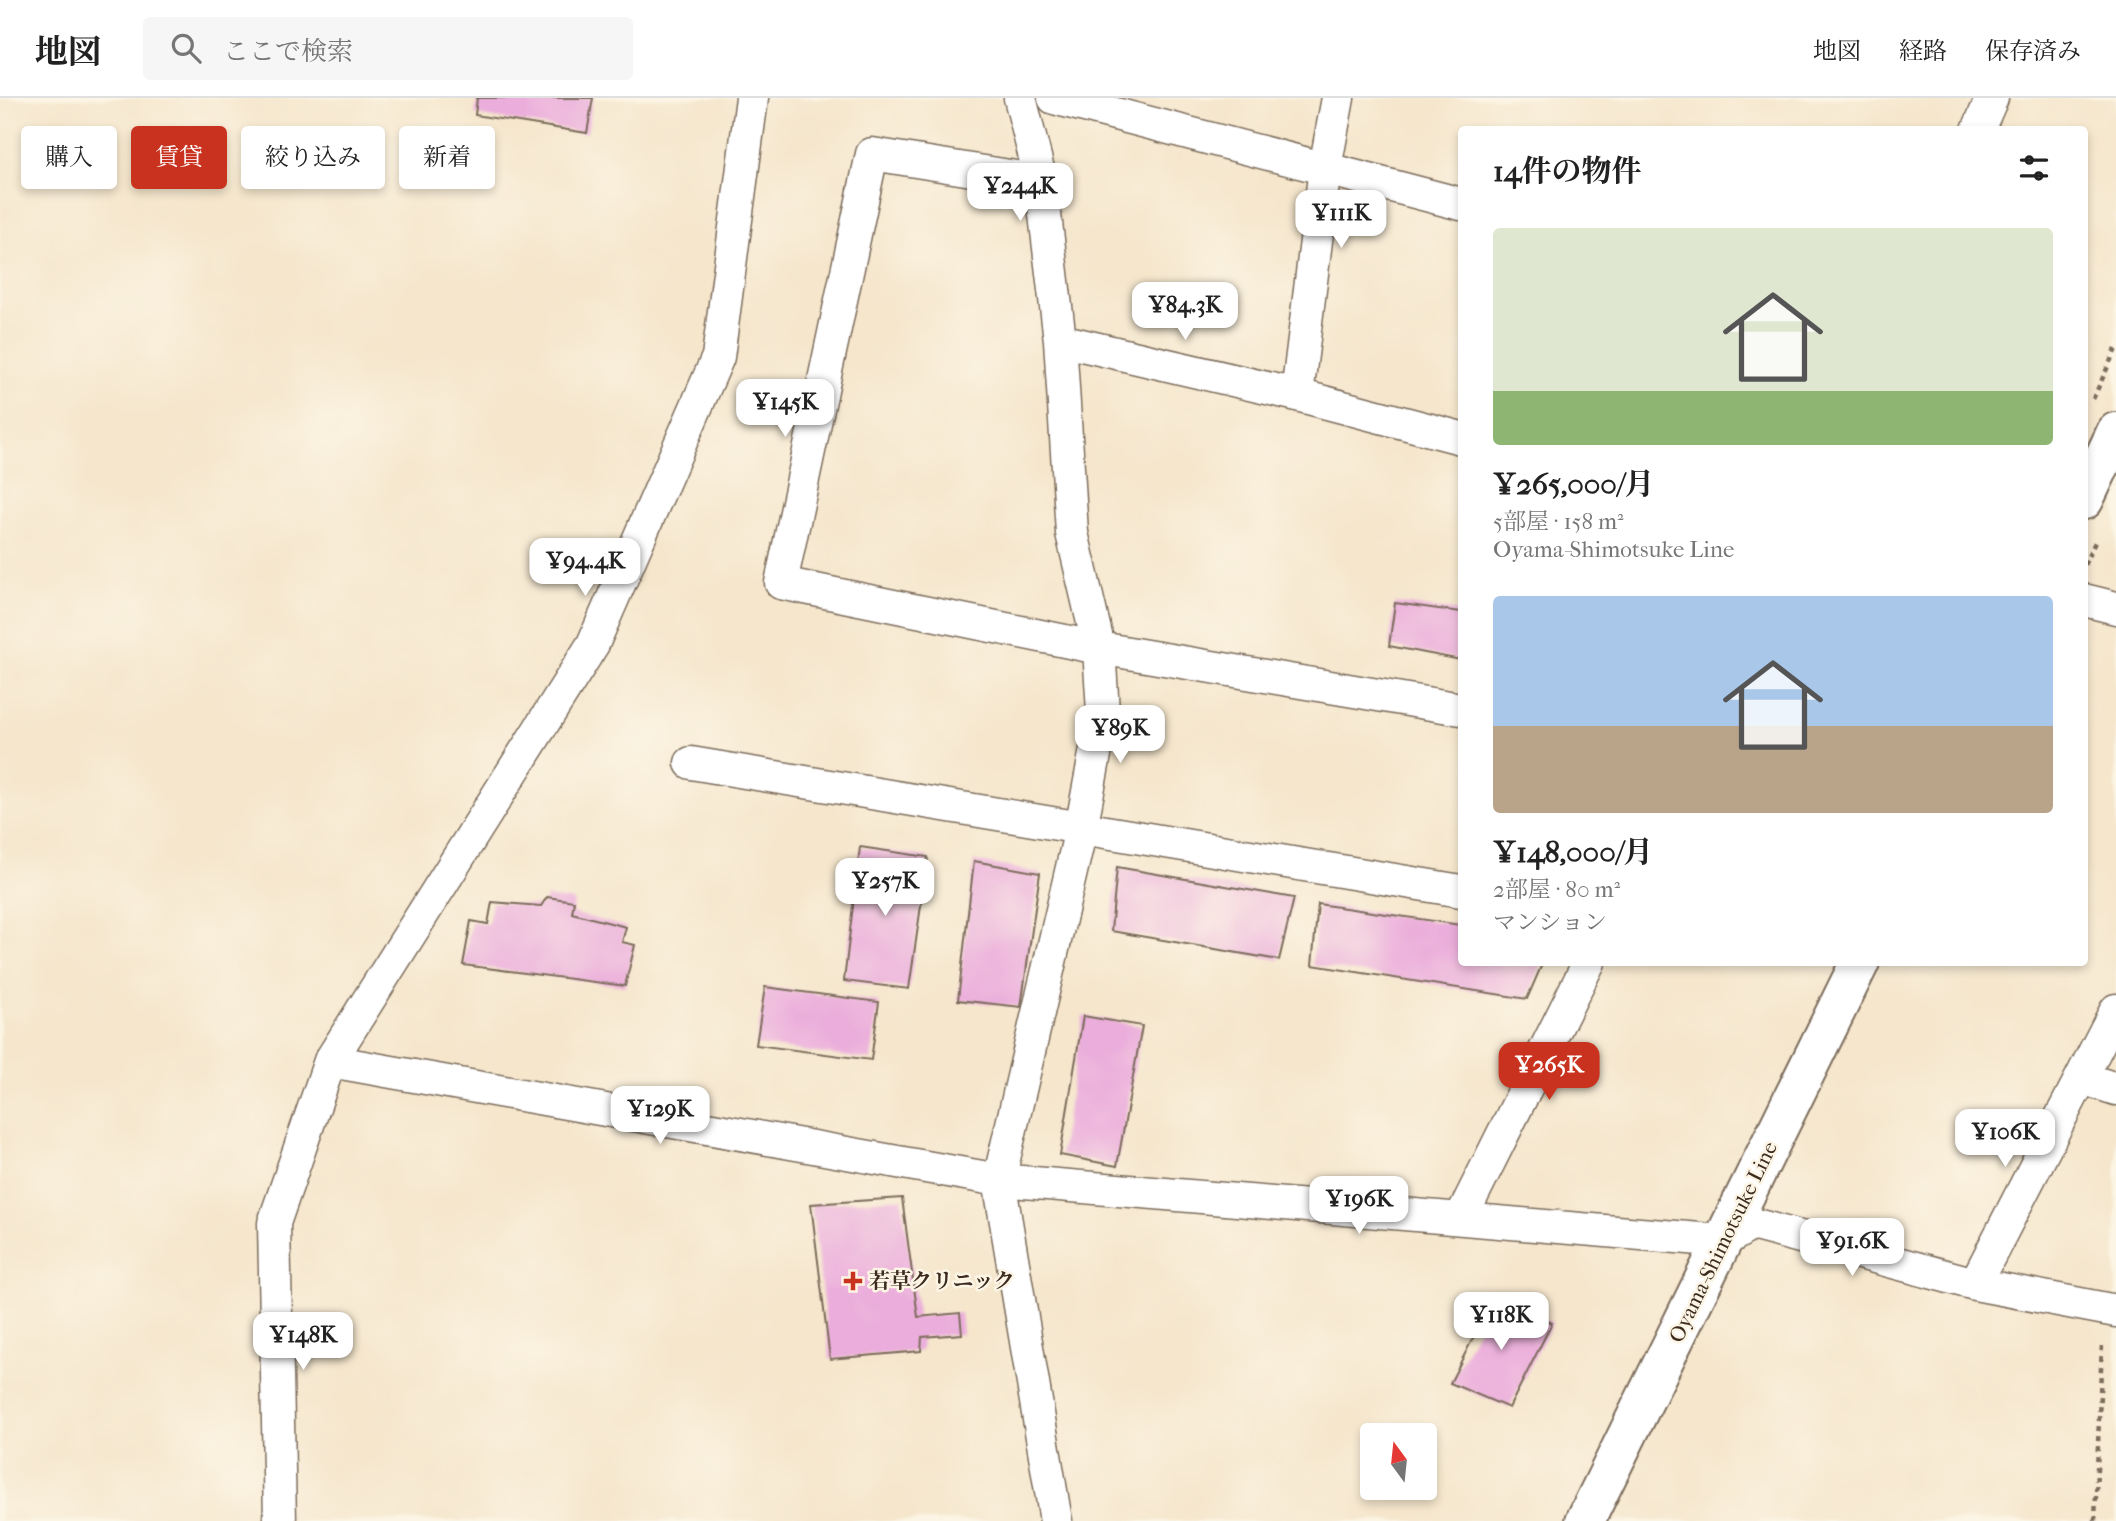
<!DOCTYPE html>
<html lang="ja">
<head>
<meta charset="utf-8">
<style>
  :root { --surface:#fff; --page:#f6f6f6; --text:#222; --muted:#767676; --line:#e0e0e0; --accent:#c8321e }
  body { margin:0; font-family:"IM FELL French Canon","Noto Serif JP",serif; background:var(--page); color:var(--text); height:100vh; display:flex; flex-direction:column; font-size:26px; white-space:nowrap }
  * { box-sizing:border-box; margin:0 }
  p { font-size:23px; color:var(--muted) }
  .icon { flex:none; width:38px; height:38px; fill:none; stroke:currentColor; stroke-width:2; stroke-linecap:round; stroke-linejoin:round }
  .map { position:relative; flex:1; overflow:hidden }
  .side { position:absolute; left:1458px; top:28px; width:630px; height:840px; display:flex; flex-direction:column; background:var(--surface); border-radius:7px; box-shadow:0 4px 10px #0003 }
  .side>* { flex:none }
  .banner { position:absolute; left:21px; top:28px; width:665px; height:63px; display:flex; gap:14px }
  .needle { width:46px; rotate:345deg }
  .buttons { position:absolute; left:1360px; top:1325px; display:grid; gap:14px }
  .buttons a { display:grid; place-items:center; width:77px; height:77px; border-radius:7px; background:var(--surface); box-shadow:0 4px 10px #0003; font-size:35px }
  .price { position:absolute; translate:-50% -60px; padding:0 16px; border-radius:14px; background:#fff; color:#222; font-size:23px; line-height:46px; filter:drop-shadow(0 2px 4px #0008) }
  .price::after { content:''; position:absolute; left:50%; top:42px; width:21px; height:16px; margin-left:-10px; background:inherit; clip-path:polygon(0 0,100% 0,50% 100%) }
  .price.on { background:var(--accent); color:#fff }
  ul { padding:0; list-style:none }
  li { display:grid; align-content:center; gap:14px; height:371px; padding:0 35px }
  li span { display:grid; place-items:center; height:217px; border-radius:7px; color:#555 }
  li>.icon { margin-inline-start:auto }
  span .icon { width:126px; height:126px; fill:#fffc; stroke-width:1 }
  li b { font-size:30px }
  h2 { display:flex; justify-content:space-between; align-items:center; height:84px; padding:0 35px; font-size:30px }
  .chip { padding:0 24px; border-radius:7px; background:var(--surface); box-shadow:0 4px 10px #0003; font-size:24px; line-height:63px }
  .chip.on { background:var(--accent); color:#fff }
  header { display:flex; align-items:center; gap:42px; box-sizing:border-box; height:98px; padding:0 35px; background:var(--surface); border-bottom:2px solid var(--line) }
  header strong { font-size:33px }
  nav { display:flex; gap:38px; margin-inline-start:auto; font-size:24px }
  .search { width:490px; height:63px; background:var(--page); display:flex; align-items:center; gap:18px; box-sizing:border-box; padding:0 24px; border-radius:7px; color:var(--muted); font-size:26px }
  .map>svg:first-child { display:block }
  .building { fill:#ebaddb }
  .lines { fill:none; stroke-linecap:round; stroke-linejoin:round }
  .street-casing { stroke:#7c6c5b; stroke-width:35 }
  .secondary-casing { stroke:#7c6c5b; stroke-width:42 }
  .path { stroke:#7c6c5b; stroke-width:4.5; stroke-dasharray:5 5; stroke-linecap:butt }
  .street { stroke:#fff; stroke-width:32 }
  .secondary { stroke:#fff; stroke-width:38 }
  .poi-dot { fill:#c8321e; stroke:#fcf5e5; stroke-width:2.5 }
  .labels { text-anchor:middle; stroke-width:5; stroke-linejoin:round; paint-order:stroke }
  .street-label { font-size:21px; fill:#3b2a1e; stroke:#fcf5e5 }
  .poi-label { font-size:21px; font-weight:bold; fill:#3b2a1e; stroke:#fcf5e5; text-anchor:start }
</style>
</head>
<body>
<header>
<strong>地図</strong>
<div class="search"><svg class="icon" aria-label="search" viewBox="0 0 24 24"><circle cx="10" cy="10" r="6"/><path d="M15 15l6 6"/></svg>ここで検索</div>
<nav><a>地図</a><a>経路</a><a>保存済み</a></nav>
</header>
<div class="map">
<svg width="2116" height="1423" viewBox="0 0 2116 1423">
  <rect width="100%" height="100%" fill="#fcf5e5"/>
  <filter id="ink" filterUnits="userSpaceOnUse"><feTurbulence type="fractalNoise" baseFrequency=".0143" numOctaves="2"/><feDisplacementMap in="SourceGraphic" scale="14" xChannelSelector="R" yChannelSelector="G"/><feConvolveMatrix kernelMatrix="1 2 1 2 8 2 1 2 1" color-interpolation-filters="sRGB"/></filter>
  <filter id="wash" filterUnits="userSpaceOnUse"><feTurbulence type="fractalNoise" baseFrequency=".00686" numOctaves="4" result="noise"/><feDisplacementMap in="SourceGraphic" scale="28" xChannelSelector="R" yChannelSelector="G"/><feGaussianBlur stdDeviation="1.57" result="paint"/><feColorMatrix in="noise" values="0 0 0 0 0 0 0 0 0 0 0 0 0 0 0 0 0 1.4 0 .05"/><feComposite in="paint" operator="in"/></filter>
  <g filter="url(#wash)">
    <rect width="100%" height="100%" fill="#f5e6cc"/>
    <g id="blocks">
      <path class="building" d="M477,0H593L587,35L475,17Z
        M1395,505L1461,514V562L1389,548Z
        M860,749L928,759L909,891L844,883Z
        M974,763L1040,775L1021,909L958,902Z
        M1117,769L1294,800L1279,862L1111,833Z
        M547,799L574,803L572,815L626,829L622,844L635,847L625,888L463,867L471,823L488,826L492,804L541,808Z
        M1318,806L1461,827V864H1543L1527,901L1312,867Z
        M765,889L879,904L871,962L756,947Z
        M1083,918L1142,928L1117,1068L1060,1057Z
        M902,1100L918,1219L960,1215L962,1236L922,1239L921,1253L830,1261L811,1106Z
        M1495,1197L1552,1225L1509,1310L1450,1285Z"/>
    </g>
  </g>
  <g filter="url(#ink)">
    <use href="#blocks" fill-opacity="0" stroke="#7c6c5b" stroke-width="2"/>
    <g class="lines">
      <g class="street-casing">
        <path id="street" d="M1020,0L1041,83L1060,242L1072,435L1099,550L1103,614L1081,731L999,1082L1056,1423
          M1054,0L1461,106
          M1978,32L1992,0
          M1041,83L872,56L781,485L1099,550L1461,611
          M1060,242L1297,297L1461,340
          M1297,297L1325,70L1338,0
          M2084,502L2116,510
          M691,665L1461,793
          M330,963L999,1082L1724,1143L1752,1126L1975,1186L2116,1213
          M2082,980L2116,991
          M1461,1120L1589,864
          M1975,1186L2116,912
          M280,1423L274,1125L330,963L593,546L718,259L752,0"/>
      </g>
      <g class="secondary-casing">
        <path id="secondary" d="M2084,402L2116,334
          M1585,1423L1860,864"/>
      </g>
      <path class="path" d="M2093,301L2116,251
        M2084,467L2097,440
        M2095,1423L2102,1245"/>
      <use href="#street" class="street"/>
      <use href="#secondary" class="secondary"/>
    </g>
  </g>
  <path class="poi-dot" d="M849.5 1172.5h7v7h7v7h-7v7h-7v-7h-7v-7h7z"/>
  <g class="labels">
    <g class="street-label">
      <text transform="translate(1723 1144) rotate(-64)" y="7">Oyama-Shimotsuke Line</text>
    </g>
    <g class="poi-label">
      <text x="869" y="1190">若草クリニック</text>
    </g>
  </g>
</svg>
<div class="buttons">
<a><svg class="needle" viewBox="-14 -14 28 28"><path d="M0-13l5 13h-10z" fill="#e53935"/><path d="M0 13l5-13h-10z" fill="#767676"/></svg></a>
</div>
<b class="price" style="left:1020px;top:125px">¥244K</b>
<b class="price" style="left:1341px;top:152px">¥111K</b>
<b class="price" style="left:1185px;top:244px">¥84.3K</b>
<b class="price" style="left:785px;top:341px">¥145K</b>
<b class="price" style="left:585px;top:500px">¥94.4K</b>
<b class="price" style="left:1120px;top:667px">¥89K</b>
<b class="price" style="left:885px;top:820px">¥257K</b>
<b class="price on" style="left:1549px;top:1004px">¥265K</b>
<b class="price" style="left:660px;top:1048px">¥129K</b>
<b class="price" style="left:2005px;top:1071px">¥106K</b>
<b class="price" style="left:1359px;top:1138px">¥196K</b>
<b class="price" style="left:1852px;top:1180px">¥91.6K</b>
<b class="price" style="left:1501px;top:1254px">¥118K</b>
<b class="price" style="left:303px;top:1274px">¥148K</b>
<div class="banner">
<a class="chip">購入</a>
<a class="chip on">賃貸</a>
<a class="chip">絞り込み</a>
<a class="chip">新着</a>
</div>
<section class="side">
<h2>14件の物件<svg class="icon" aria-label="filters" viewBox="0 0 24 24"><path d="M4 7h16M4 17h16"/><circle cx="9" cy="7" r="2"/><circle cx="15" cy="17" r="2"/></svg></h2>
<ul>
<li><span style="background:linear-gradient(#dfe7d0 75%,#8fb573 0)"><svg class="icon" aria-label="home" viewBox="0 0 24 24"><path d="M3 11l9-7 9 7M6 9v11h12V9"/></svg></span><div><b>¥265,000/月</b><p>5部屋 · 158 m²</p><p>Oyama-Shimotsuke Line</p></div></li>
<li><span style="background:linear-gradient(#a9c7e8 60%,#b9a48a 0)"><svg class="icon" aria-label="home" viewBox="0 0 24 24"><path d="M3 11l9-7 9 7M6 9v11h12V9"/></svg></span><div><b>¥148,000/月</b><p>2部屋 · 80 m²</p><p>マンション</p></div></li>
</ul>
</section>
</div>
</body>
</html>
